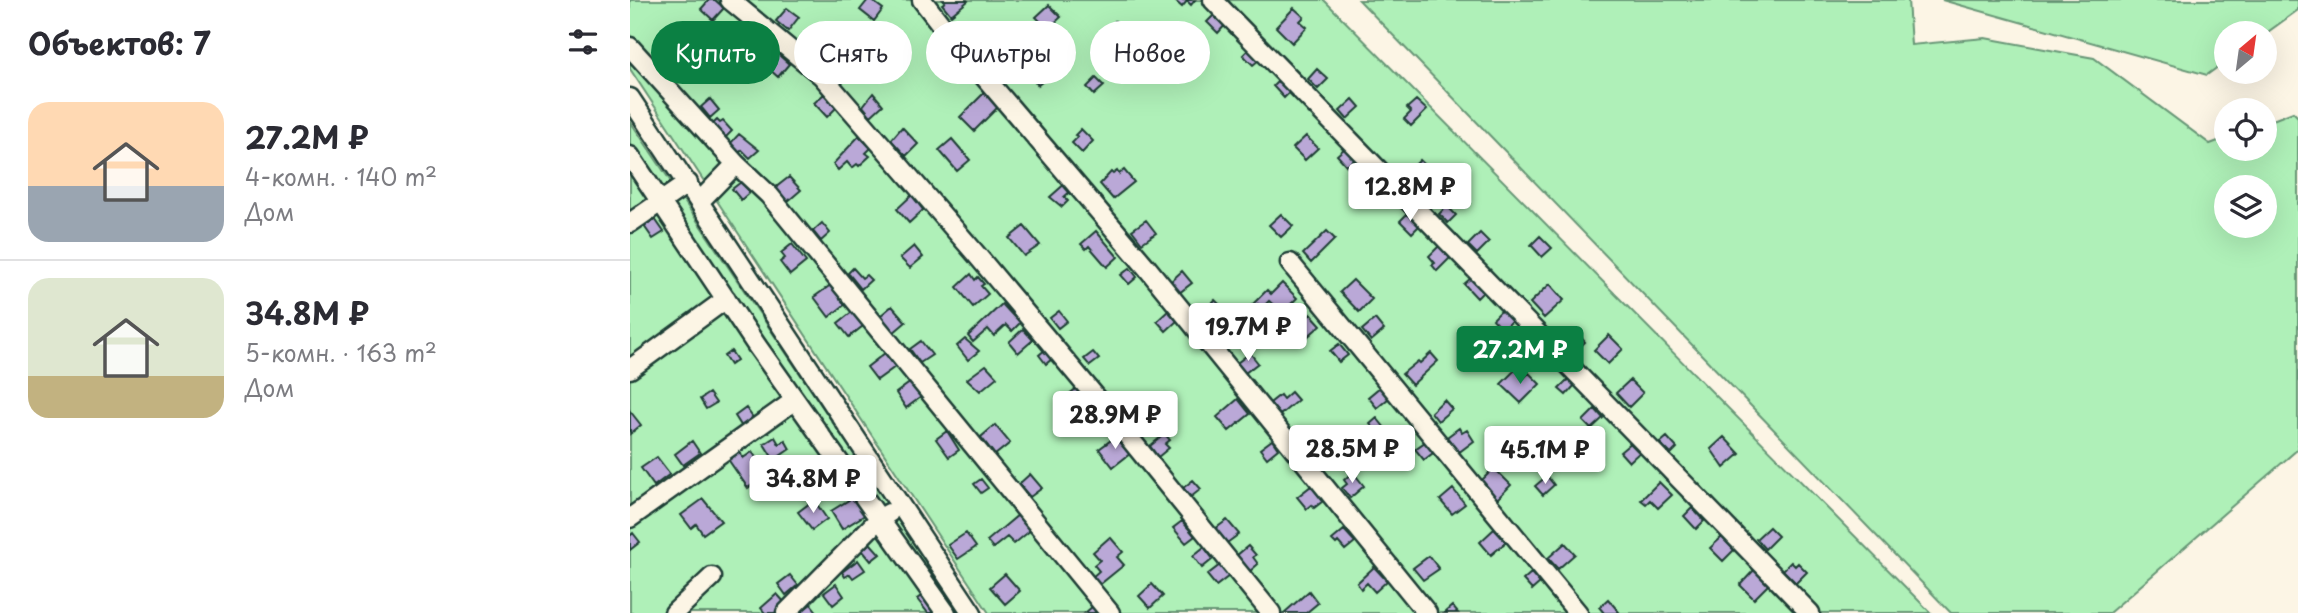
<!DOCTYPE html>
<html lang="ru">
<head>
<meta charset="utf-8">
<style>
  :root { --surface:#fff; --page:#f7f7f7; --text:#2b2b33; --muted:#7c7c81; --line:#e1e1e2; --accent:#0b8043 }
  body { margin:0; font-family:"Playpen Sans",sans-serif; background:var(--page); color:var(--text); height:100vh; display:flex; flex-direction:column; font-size:26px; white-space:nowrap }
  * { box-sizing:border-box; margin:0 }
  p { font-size:23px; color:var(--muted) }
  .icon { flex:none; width:38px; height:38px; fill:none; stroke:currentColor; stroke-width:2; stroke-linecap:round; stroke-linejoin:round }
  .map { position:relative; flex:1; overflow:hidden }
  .panel { display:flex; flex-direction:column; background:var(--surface); width:630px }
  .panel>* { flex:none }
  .banner { position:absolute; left:21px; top:21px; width:665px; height:63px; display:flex; gap:14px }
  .needle { width:46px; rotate:29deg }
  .tools { position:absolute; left:1584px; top:21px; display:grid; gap:14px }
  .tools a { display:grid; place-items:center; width:63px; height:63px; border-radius:50%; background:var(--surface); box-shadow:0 7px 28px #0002; font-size:35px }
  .price { position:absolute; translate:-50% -60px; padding:0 16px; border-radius:7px; background:#fff; color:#222; font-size:23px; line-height:46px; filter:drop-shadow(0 2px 4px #0008) }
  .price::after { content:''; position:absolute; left:50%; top:42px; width:21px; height:16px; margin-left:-10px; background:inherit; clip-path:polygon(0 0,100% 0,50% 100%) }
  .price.on { background:var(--accent); color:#fff }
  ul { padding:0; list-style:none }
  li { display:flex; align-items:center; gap:21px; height:175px; padding:0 28px }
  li+li { border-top:2px solid var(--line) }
  li span { display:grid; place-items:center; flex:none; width:196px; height:140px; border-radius:21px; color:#555 }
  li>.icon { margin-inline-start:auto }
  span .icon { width:84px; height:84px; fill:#fffc; stroke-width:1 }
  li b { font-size:30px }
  h2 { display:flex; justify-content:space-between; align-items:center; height:84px; padding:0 28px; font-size:30px }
  .chip { padding:0 24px; border-radius:32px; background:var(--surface); box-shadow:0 7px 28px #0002; font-size:24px; line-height:63px }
  .chip.on { background:var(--accent); color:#fff }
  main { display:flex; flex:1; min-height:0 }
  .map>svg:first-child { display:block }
  .green { fill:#aff0b8; stroke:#679676; stroke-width:2; fill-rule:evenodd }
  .building { fill:#baa8d7; stroke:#1f3d34; stroke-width:2 }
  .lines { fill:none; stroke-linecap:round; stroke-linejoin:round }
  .minor-casing { stroke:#1f3d34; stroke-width:23 }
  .minor { stroke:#fcf5e5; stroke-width:18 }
</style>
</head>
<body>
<main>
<section class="panel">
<h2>Объектов: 7<svg class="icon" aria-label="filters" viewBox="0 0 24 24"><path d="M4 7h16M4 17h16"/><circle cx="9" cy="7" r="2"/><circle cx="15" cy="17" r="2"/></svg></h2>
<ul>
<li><span style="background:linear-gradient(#ffd9b3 60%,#9aa5b1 0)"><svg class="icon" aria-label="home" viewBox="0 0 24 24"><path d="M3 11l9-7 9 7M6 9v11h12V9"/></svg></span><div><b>27.2M ₽</b><p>4-комн. · 140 m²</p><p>Дом</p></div></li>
<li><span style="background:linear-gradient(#dfe7d0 70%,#c2b280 0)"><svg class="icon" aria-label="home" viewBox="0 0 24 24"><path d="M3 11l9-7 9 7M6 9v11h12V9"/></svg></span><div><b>34.8M ₽</b><p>5-комн. · 163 m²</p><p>Дом</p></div></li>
</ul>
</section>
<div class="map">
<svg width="1668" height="613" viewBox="0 0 1668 613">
  <rect width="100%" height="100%" fill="#fcf5e5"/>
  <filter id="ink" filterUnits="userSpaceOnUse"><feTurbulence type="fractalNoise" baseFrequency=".0143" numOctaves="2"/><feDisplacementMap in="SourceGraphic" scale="14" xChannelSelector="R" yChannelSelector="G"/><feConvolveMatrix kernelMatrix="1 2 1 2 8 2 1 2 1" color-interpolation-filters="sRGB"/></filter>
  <g filter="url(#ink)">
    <path class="green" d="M0,0H694L1301,613H359L0,69Z
      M729,0H1278L1281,45L1355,38L1464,58L1580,144L1596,138V149H1634L1635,123L1663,112L1668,117V449L1479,613H1321ZM1596,187H1634V226H1596Z
      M1312,0H1668V10L1635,34L1596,33V61L1577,75Z
      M0,121L31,167L331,613H0Z"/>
    <path class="building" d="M79,0H85L94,8L83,20L71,9Z
      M238,0H241L253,9L244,21L230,10Z
      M313,0H337L338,1L321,15L312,4L315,2Z
      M544,0H565L561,5L557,1L552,7Z
      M419,5L431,17L418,29L406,17Z
      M157,8L169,17L158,31L146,21Z
      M664,8L674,17L670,21L677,27L662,43L646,27Z
      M586,13L597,23L588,33L577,22Z
      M485,21L498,34L488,43L475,31Z
      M110,23L124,33L114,47L102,38L99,42L91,36L98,25L105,30Z
      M142,49L159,64L148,77L139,69L145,63L136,55Z
      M619,49L629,60L623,65L613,55Z
      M197,51L205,59L198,67L189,58Z
      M415,54L428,69L408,85L397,72L394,74L387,65L395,57L402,65Z
      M42,57L53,67L43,77L33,67Z
      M687,69L698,79L688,89L678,79Z
      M466,78L474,86L464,95L457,87Z
      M649,80L660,92L654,98L643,86Z
      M356,91L370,105L344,131L330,117Z
      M243,93L253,105L241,116L233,106Z
      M194,94L206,108L197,117L184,103Z
      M80,99L89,110L80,118L71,107Z
      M723,99L730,107L717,119L710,111Z
      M786,100L797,110L781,126L774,119L781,112L777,108Z
      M87,120L90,123L93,121L102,131L94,139L82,125Z
      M272,127L288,144L276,156L261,140Z
      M451,129L463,141L452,153L442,143L448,137L445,135Z
      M109,134L129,150L120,158L112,150L108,154L99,145Z
      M229,136L241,148L236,153L240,156L229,166L227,164L222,168L217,162L208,170L203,164Z
      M676,136L688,148L675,160L663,148Z
      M322,139L340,160L327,171L309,150Z
      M715,148L725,159L717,166L707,155Z
      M790,160L802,172L790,184L778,172Z
      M494,170L504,182L483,199L470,184L481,172L483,174L487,171L489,174Z
      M159,177L171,190L157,202L145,188Z
      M746,180L758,192L752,198L741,186Z
      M111,182L120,192L111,200L102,189Z
      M437,182L443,189L434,197L438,201L432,207L420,197Z
      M282,195L293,210L279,223L267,209Z
      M817,206L826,215L818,223L809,214Z
      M778,213L790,225L782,233L770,221Z
      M651,214L663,226L651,237L639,225Z
      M25,219L34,232L23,239L14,226Z
      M516,220L526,233L512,243L502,230Z
      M192,223L200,233L191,241L183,231Z
      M394,226L410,245L394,256L379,238Z
      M466,231L488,257L477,267L459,246L456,249L451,244Z
      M697,231L705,239L681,263L673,254Z
      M850,233L859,242L847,254L838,245Z
      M910,236L922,248L912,257L901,245Z
      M162,244L176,262L160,275L150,262L155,258L151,253Z
      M810,245L821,257L807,271L802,265L805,263L799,256Z
      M284,246L293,257L280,268L270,258Z
      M223,268L232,278L236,275L241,280L231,289L218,273Z
      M500,268L507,277L499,284L491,275Z
      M552,271L562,283L549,293L540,282Z
      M341,274L345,280L348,277L354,284L351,286L358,294L343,307L327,287Z
      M841,278L854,291L847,298L834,284Z
      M723,280L742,299L729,312L710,292Z
      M652,283L667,298L652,313L639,301L632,308L628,304L625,308L622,305L637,290L641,294Z
      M202,284L217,303L199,317L184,297Z
      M920,284L934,300L914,318L900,303Z
      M585,300L601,316L587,329L572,312Z
      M372,304L384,317L389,312L395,318L382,331L376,325L364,336L358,329L343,342L338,336Z
      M262,306L276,322L263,333L250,316Z
      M872,310L882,321L873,330L863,319Z
      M429,311L437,321L428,328L420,318Z
      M538,311L547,321L536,331L527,321Z
      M222,312L233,326L219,337L208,323Z
      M681,314L691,325L676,338L666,327Z
      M745,319L754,330L741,341L732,330Z
      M393,329L403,340L388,353L379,342Z
      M945,331L955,342L944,353L934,341Z
      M979,335L993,349L978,364L964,350Z
      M335,339L349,351L338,360L327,346Z
      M291,341L302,355L290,363L280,349Z
      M709,344L718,355L709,362L700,351Z
      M416,349L423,358L416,364L409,355Z
      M101,351L107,360L100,365L94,356Z
      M463,352L469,359L460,366L454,359Z
      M255,353L265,367L247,380L237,367Z
      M620,353L628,363L615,373L607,363Z
      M801,353L808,361L782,385L772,374L788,361L790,363Z
      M356,365L367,377L350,391L337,379Z
      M885,370L894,378L899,373L910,384L891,403L871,384Z
      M939,379L945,385L936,395L929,389Z
      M1000,380L1013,393L999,407L986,393Z
      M281,382L291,397L276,408L266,393Z
      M750,387L759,398L747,408L738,397Z
      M447,388L457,402L448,409L438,395Z
      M661,392L668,400L650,415L640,403L650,395L653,399Z
      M79,393L86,403L76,409L70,399Z
      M493,395L505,408L495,416L484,403Z
      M608,399L620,414L599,431L587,417Z
      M814,400L822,409L808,421L801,412Z
      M116,408L124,419L112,427L105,416Z
      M965,409L973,418L961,429L953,421Z
      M0,411L11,425L0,434Z
      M747,418L755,428L748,433L740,424Z
      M365,425L380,443L365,455L351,437Z
      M829,428L832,433L837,430L844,441L828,453L817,437Z
      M317,431L329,450L319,457L306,439Z
      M535,434L540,440L535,444L539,448L528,457L520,446Z
      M488,435L501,453L483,467L469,449Z
      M680,435L689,447L680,454L670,443Z
      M145,437L149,444L155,440L160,449L144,460L134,444Z
      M1037,437L1047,448L1041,454L1030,443Z
      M1094,437L1110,454L1094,468L1081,449Z
      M642,440L648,449L637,458L630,449Z
      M62,441L70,453L53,465L45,454Z
      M795,442L803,453L794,460L785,449Z
      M1002,442L1010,452L999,462L990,452Z
      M106,447L113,458L122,452L134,468L122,477L126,482L118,488L95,455Z
      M27,457L40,474L24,486L11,468Z
      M203,467L216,484L202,493L190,476Z
      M864,468L881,485L867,499L850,482Z
      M723,472L734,486L720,498L712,488L717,484L714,480Z
      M400,474L412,488L400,497L389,484Z
      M917,476L924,485L913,495L905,486Z
      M351,479L358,488L351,493L344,484Z
      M563,480L571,489L561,497L553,488Z
      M1029,482L1042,495L1028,508L1020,500L1016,504L1011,500Z
      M681,486L693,501L684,508L682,505L677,509L667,497Z
      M823,489L835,504L822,514L810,500Z
      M227,495L238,513L212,529L201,511Z
      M73,499L91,521L73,534L66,524L61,528L51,515Z
      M184,500L197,519L182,530L168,512Z
      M1062,508L1074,521L1066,529L1054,516Z
      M388,515L401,530L384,544L377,537L363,548L357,541Z
      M597,520L609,534L597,543L585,529Z
      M552,521L565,536L556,543L543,528Z
      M1139,527L1148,536L1135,549L1126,539Z
      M864,529L876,542L861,555L850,542Z
      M714,530L725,542L715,550L708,542L706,544L702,540Z
      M3,533L10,542L0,550V536Z
      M336,533L346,547L328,559L318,545Z
      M480,537L493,552L487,557L494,565L468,586L461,578L469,571L464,565L470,560L463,552Z
      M1092,537L1104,550L1093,561L1080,548Z
      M240,543L250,554L241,561L232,550Z
      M935,543L945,554L928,569L918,558Z
      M618,546L626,555L623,557L628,564L619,572L606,556Z
      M574,547L583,559L572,568L563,556Z
      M799,556L809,569L793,580L783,568Z
      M228,560L235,570L223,578L220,574L215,577L212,572Z
      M1161,562L1165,566L1168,563L1177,572L1166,583L1153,570Z
      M590,565L599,576L586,586L577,575Z
      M744,567L757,581L745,592L737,583L731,589L727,583Z
      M1125,569L1140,583L1124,599L1110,585Z
      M901,573L910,583L902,590L893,580Z
      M375,574L390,591L375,604L360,587Z
      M160,575L168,585L156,595L148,584Z
      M206,584L214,596L203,605L194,593Z
      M522,584L533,596L520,608L509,596Z
      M679,591L688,603L676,613H654Z
      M147,594L156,604L145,613H135L131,608Z
      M294,594L308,613H298L287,599Z
      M978,599L989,612L988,613H974L969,607Z
      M181,604L188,613H174L172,611Z
      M463,606L468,613H455Z
      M822,606L828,613H814Z"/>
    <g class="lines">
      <g class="minor-casing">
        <path id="minor" d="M100,0L192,76L346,254L475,408L641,613
          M292,0L323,40L518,269L797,613
          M583,0L1180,613
          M0,47L106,164L139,195L480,613
          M0,98L342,613
          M0,156L127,346L316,613
          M70,201L106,164
          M0,223L58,183
          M660,263L948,613
          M0,369L96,299
          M0,518L165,400
          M44,613L82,577
          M156,613L250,518L259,513"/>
      </g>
      <use href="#minor" class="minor"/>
    </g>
  </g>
</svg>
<div class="tools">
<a><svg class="needle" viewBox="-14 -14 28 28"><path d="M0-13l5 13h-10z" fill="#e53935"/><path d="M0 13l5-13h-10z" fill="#7c7c81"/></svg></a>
<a><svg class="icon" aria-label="locate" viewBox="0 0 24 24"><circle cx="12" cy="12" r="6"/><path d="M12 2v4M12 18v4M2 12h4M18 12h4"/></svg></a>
<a><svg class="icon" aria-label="layers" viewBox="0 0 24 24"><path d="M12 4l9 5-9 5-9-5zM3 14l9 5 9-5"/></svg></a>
</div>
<b class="price" style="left:780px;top:223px">12.8M ₽</b>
<b class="price" style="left:618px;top:363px">19.7M ₽</b>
<b class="price on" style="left:890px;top:386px">27.2M ₽</b>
<b class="price" style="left:485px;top:451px">28.9M ₽</b>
<b class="price" style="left:722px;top:485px">28.5M ₽</b>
<b class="price" style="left:915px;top:486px">45.1M ₽</b>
<b class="price" style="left:183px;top:515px">34.8M ₽</b>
<div class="banner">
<a class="chip on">Купить</a>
<a class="chip">Снять</a>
<a class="chip">Фильтры</a>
<a class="chip">Новое</a>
</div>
</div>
</main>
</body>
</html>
